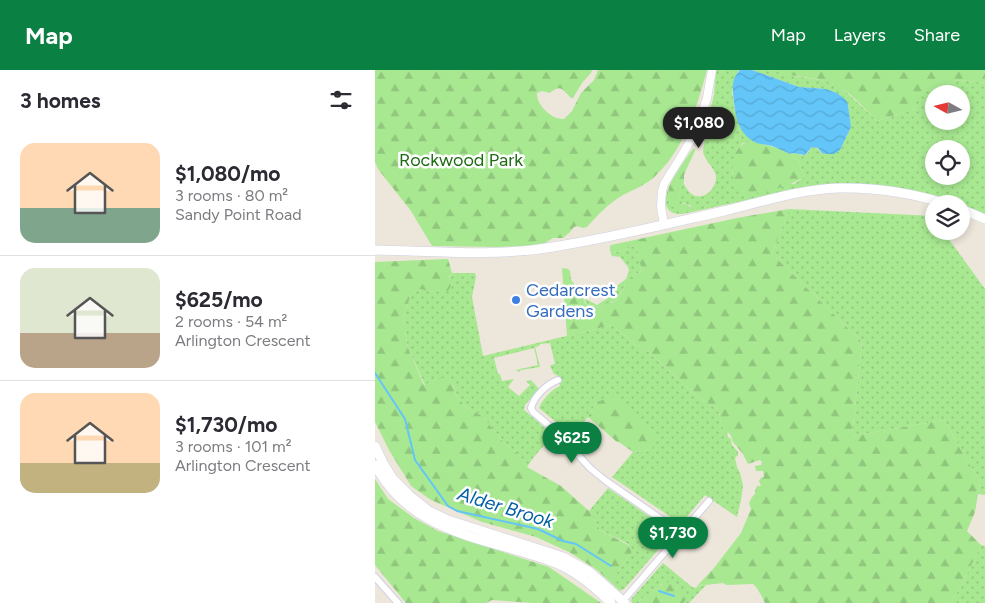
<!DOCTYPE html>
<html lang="en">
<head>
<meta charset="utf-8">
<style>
  :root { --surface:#fff; --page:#f2f2f3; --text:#2b2b33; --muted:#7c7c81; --line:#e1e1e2; --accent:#0b8043 }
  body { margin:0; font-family:Figtree,sans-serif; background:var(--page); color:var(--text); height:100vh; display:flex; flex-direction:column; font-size:19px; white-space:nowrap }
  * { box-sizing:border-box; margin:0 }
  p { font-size:16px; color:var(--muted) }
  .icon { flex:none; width:28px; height:28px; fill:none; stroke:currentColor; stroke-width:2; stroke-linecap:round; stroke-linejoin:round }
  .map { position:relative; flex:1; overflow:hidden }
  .drawer { display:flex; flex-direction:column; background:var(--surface); width:375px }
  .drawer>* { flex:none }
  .needle { width:32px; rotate:278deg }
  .buttons { position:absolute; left:550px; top:15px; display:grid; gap:10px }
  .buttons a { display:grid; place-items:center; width:45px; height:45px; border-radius:50%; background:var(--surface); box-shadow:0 2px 8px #0003; font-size:25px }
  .price { position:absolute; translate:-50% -42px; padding:0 11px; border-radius:18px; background:var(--accent); color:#fff; font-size:16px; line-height:32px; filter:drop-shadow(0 1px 2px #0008) }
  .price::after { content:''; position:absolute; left:50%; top:30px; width:15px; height:11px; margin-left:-8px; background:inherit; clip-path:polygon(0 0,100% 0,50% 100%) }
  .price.active { background:#222; color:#fff }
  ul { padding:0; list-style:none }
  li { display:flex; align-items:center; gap:15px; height:125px; padding:0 20px }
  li+li { border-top:1px solid var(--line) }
  li span { display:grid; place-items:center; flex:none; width:140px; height:100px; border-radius:15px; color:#555 }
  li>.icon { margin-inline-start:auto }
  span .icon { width:60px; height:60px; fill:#fffc; stroke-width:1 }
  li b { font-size:21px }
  h2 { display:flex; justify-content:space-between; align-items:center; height:60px; padding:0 20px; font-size:21px }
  header { display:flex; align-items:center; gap:30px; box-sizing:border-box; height:70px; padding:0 25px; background:var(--accent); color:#fff }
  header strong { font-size:24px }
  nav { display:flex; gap:28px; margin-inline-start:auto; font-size:18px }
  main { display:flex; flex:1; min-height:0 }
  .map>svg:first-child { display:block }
  .green { fill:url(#green-dots); fill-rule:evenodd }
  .forest { fill:url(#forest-firs) }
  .water { fill:url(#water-waves) }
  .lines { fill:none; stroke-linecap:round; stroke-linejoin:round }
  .stream { stroke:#63c5f8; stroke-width:2 }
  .minor-casing { stroke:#cfd1e4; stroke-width:8 }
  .tertiary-casing { stroke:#cfd1e4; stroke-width:9 }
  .secondary-casing { stroke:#cfd1e4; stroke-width:10 }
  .minor { stroke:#fff; stroke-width:6 }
  .tertiary { stroke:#fff; stroke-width:8 }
  .secondary { stroke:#fff; stroke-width:9 }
  .shop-dot { fill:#3f7fe0; stroke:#fff; stroke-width:2 }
  .labels { text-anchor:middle; stroke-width:5; stroke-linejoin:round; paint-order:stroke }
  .park-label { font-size:18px; fill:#1f6c14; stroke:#fff }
  .shop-label { font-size:18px; fill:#366cbe; stroke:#fff; text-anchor:start }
  .water-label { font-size:19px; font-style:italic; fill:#0260a4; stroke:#fff }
</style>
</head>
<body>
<header>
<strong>Map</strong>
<nav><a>Map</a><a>Layers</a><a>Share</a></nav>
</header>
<main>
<section class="drawer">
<h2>3 homes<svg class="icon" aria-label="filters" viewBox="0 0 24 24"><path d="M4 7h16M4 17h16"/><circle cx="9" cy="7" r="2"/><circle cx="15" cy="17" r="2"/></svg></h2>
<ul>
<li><span style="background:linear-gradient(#ffd9b3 65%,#7fa58c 0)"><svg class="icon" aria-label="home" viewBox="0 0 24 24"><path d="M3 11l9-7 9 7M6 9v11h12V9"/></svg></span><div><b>$1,080/mo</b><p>3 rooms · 80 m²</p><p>Sandy Point Road</p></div></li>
<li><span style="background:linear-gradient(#dfe7d0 65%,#b9a48a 0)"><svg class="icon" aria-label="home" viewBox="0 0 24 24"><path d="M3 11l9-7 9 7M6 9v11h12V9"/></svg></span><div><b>$625/mo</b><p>2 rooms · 54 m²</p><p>Arlington Crescent</p></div></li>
<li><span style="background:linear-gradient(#ffd9b3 70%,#c2b280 0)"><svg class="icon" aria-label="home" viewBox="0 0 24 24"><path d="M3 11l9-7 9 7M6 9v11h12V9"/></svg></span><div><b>$1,730/mo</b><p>3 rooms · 101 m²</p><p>Arlington Crescent</p></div></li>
</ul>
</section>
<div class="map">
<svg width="610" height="533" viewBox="0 0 610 533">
  <defs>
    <pattern id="green-dots" width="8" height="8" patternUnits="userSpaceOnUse" patternTransform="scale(1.25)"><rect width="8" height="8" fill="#a8e891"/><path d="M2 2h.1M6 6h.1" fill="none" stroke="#91c77d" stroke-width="1.8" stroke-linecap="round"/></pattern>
    <pattern id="forest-firs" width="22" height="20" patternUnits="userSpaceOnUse" patternTransform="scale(1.25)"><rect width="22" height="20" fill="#a8e891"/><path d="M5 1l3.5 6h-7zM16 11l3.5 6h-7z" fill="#91c77d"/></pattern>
    <pattern id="water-waves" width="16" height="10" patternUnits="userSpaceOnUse" patternTransform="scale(1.25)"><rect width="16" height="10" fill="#63c5f8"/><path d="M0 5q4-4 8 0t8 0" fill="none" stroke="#56a9d5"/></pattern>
  </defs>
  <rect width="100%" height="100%" fill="#ede6da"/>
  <path class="green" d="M341,0H365L362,2L357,21L360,41L365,57L379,72L368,73L361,81L357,104L419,114L429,107L424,91L415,84L417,83L427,85L432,84C442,68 442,84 452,84C456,84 461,82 465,80L476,57L473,35L462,23L451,19L424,17L377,0H396L419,6L452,11L466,17L502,51L539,39L541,24L584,10L610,13V144C557,120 500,109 442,116C427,117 412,122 397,125C367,131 337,138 307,144C289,145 288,131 294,117C289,139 305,143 322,139L312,134L306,133L304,124L308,113C311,117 314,123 318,125C330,131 342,117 341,106C339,97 330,91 328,82L332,52L339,25ZM559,24H586V51H559ZM559,79H586V106H559Z
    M414,139L559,146V161H568L610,219V425L603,424L605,412L569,350L477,366L487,272L397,184Z
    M255,177H261L263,181L262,187L267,195L265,202C250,209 250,218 241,231L228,235L226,238L217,235H213L209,230L211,229L222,235L233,228L243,215L251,209L254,201L253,197L245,187L237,186L235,181C240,184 249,181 255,177Z
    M77,203H100L101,207L97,227L108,286L237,255L261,275L274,282L324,328L341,338L344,342L346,355L352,362L353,367L356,369L357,375L363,382V385L360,388L362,397L365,403L368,415L366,430L362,447L330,425L306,454L237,407L258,382L275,380L222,332L213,347L195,368L186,356L164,338C168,329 176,320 185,316L182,305L179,304L175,296L176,295L180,294L175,273L165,274L164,276L160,277L165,297L146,300L144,302L141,300L163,295L159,278L119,288L123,304H125L127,311L139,309L133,317L144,326L155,315L151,311H152L156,310L164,319L150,335L149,340L178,365L158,388L152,397L144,385L131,375L107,346L92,338L82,327L78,315L65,308L50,315L33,278L28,249L36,224L45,219C66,225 67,220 77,203Z
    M233,418L294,460L295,466L249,519L245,521L235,512L257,482L253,474L225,460L214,441Z
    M606,475L610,476V533H576L588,512Z
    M288,493L317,517L320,518L328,514L331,515L314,533H308L311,530C304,516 300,516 286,514L285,517L280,519L278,524L270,526L265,530L264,533H257L256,530L257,528Z"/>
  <path class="forest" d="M0,0H217L216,3L207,13L198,28H196C187,19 186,14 175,23L167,21L162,23C161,35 177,50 189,49L197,41L206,23L219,10L223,0H332C321,40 309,81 277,109C267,117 254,121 243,128C231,136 221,147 212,157L208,158L202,156L199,157L194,163L188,168H178L170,173L152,176L123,177L57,176L36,141L3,99L0,92Z
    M396,0H610V13L584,10L542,24L539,39L502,51C487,37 472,16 450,11C432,6 414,7 396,0Z
    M379,72L403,78L415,84L424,91L429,107C410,119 388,122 365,125C357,112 352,86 367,75C370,72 375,72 379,72Z
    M318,79H320V81L311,100L309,105V112L304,124L307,134H312L315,137L323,134L324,137L322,139C311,142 296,143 293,128C293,124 293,120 294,117C298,107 311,88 318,79Z
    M414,139L397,184L487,272L477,366L569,350L605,412L600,442L592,461L606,475L588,512L576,533H390C387,527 383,518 378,514L352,515L348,513L331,515L328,514L322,516L339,498L366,463L376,439L374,433L377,427L380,424V421L382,416H386L384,411L386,408L389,407L388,401H381L380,396L386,395L387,392L385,390L373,394L368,384L358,372L355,364L350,361L346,355L344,342L341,338L324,328L274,282L261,275L237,255L192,266L187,198L193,199L195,201L196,210L206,223L210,233L213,235H217L226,238L230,233H237L241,231C251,218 248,210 265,202C268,195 264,193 262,187L263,181L261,177H255C249,181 240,184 235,181V176L236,175L362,148Z
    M73,189L77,203L74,207L77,214L73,221C67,220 66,221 61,222C56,222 50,220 45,219L36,224L28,249L33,278L49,315L65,308H73L76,311L82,327L92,338L107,346L131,375L144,385L152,397L186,416L214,441L225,460L253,475L257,482L235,512L222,500L194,482L161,467L107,452L56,430L36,416L14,380L0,352V192Z
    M239,326L282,370L276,380L258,382L244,372H242L213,347L222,332Z
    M0,409L13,429L39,448L63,461L174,497L226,533H158L117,530L111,533H31L0,495Z
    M288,512H292L310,523L312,525L311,530L308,533H264L265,530L270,525L278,524L280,519L285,517Z"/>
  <path class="water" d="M365,0H377L424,17L451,19L462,23L471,30L473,35L476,57L465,80L459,84H451L447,83L443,78L437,77L430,85L417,83L415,84C409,81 403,78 397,76C391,74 383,75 378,71C364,63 361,48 359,33C358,21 355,10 365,0Z"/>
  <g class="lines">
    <path class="stream" d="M0,303L30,349L40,390L73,436L82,441L163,459L188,471L201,474L236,496
      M284,521L299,526"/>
    <g class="minor-casing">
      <path id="minor" d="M183,310C172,314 159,326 156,338L158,342L184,364L215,398L231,411L306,463
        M0,507L23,533
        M246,533L334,431"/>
    </g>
    <g class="tertiary-casing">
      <path id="tertiary" d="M289,155L286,137L287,121L289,114L307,85L321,61L332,28L337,0"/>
    </g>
    <g class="secondary-casing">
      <path id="secondary" d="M586,139L610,149
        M0,180C59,181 119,187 178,177C236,168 292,154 349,141C386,132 426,119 464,118C501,117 537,123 573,134
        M0,376L7,391L18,409L35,426L54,441L73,450L188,487L215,502L250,533
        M0,395C39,467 113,467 181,493C203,502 220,517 236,533"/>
    </g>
    <use href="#minor" class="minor"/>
    <use href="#tertiary" class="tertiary"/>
    <use href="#secondary" class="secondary"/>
  </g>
  <circle class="shop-dot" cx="141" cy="230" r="5"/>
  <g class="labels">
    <g class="park-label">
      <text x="86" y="96">Rockwood Park</text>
    </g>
    <g class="shop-label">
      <text x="151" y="226">Cedarcrest<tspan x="151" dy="21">Gardens</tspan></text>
    </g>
    <g class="water-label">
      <text transform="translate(131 437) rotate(17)" y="7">Alder Brook</text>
    </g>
  </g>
</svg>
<div class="buttons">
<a><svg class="needle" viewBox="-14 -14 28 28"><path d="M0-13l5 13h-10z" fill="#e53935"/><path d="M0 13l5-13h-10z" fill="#7c7c81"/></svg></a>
<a><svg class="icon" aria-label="locate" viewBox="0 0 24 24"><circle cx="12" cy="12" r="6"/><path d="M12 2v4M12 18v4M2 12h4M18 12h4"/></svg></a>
<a><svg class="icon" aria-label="layers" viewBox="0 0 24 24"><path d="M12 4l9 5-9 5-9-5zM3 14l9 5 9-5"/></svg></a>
</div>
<b class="price active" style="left:324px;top:79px">$1,080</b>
<b class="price" style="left:197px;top:394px">$625</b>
<b class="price" style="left:298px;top:489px">$1,730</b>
</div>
</main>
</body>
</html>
